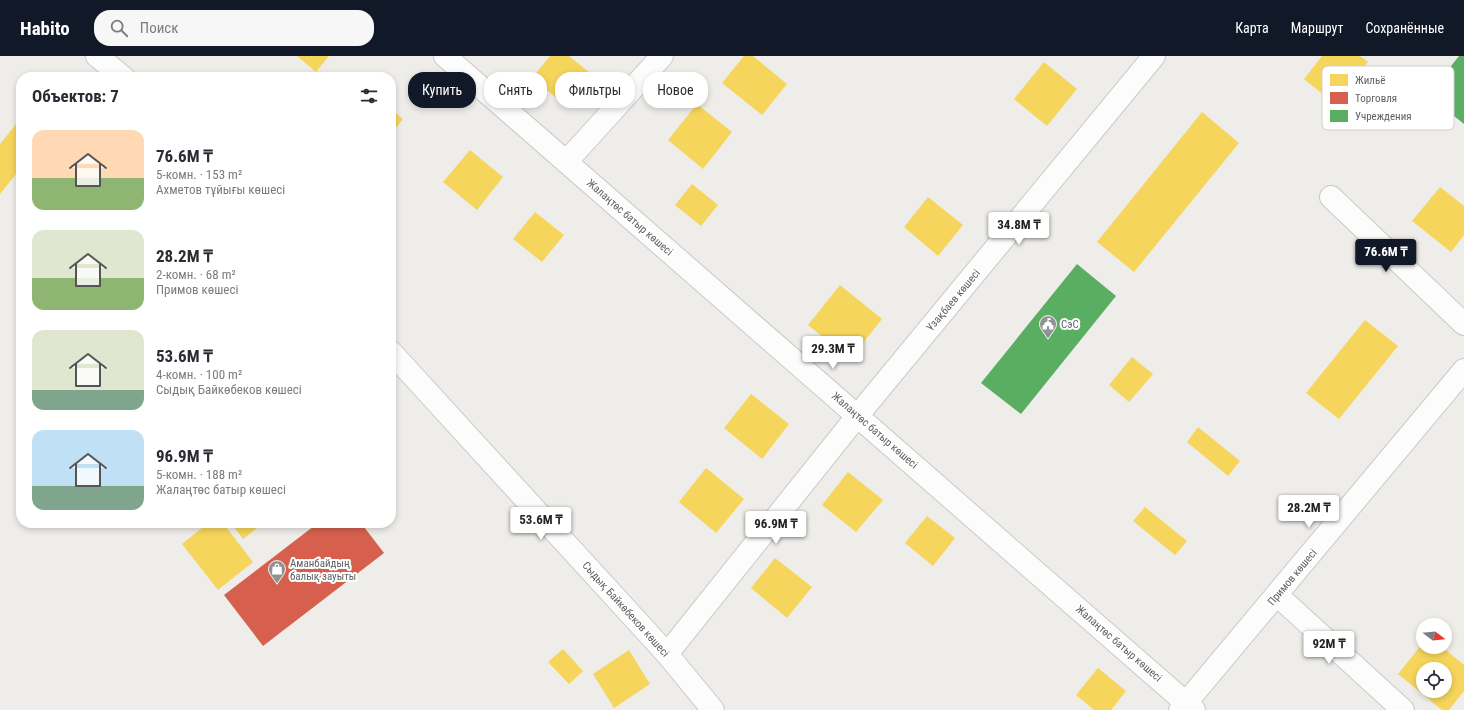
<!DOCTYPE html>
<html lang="ru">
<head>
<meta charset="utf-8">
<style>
  :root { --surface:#fff; --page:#f7f7f7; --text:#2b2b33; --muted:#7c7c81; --accent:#111827 }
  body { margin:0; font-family:"Roboto Condensed",sans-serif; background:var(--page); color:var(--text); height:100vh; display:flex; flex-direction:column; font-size:15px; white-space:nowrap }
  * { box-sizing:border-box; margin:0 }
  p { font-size:13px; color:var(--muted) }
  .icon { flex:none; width:22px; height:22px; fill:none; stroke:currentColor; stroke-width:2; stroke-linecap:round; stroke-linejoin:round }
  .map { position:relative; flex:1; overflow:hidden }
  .sheet { position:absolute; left:16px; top:16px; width:380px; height:456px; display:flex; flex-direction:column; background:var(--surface); border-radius:16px; box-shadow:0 2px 6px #0003 }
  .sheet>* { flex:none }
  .banner { position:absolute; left:408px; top:16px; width:380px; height:36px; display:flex; gap:8px }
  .needle { width:26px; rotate:106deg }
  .buttons { position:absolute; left:1416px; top:562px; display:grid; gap:8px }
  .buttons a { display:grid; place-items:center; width:36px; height:36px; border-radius:50%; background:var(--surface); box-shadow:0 2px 6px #0003; font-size:20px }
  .price { position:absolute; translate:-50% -34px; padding:0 9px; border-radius:4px; background:#fff; color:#222; font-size:13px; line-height:26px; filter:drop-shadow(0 1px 2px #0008) }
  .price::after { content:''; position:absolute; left:50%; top:24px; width:12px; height:9px; margin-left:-6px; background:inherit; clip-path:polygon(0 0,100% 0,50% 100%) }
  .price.selected { background:var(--accent); color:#fff }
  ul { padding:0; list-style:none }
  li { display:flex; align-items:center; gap:12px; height:100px; padding:0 16px }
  li span { display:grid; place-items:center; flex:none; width:112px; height:80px; border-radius:12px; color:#555 }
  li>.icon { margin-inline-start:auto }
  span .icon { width:48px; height:48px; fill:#fffc; stroke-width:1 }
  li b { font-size:17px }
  h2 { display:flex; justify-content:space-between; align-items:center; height:48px; padding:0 16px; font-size:17px }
  .pill { padding:0 14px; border-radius:16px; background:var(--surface); box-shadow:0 2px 6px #0003; font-size:14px; line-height:36px }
  .pill.selected { background:var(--accent); color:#fff }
  header { display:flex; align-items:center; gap:24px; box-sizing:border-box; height:56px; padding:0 20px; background:var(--accent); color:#fff }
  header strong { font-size:19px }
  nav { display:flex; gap:22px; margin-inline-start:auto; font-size:14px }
  .search { width:280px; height:36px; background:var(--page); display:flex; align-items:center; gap:10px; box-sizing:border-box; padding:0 14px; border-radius:16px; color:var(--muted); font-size:15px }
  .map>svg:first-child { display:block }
  .homes { fill:#f6d55c; fill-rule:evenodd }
  .shops { fill:#d6604d }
  .public { fill:#5aae61 }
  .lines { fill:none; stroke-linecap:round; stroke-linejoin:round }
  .minor-casing { stroke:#cac9c9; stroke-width:24 }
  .minor { stroke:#fcfcfc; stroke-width:22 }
  .labels { text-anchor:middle; stroke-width:4; stroke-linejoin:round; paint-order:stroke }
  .street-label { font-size:11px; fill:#5e6166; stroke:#fff }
  .poi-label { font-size:11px; fill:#5e6166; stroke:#fff; text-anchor:start }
  .key { fill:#fff; stroke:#cfd0d1; stroke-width:1 }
  .key-label { font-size:11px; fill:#5e6166 }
</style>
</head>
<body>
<header>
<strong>Habito</strong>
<div class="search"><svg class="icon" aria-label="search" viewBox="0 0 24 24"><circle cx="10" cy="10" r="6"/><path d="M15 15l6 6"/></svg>Поиск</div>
<nav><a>Карта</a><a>Маршрут</a><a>Сохранённые</a></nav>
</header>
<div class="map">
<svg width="1464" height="654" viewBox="0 0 1464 654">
  <rect width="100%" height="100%" fill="#eeede9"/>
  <path class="homes" d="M297,0H329L316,16Z
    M550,0H569L590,17L565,49L532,22Z
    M744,0H753L787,28L762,59L722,27Z
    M1322,0H1360L1368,6L1335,48L1304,23Z
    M1044,6L1077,33L1047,70L1014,43Z
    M697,48L732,76L703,113L668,84Z
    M391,53L403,63L391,78Z
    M1202,56L1239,87L1134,216L1097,186Z
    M21,62V112L0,138V88Z
    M470,94L503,121L477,154L443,126Z
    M692,128L718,149L701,170L675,149Z
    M1440,131L1464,150V179L1451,196L1412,165Z
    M928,141L963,169L938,200L904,171Z
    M535,156L564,179L542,206L513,183Z
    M840,229L882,263L850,303L808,269Z
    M1365,264L1398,290L1339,363L1306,337Z
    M1132,301L1153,318L1129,346L1109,329Z
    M751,338L789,368L762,403L724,372Z
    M1198,371L1240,405L1228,420L1187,386Z
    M706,412L744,443L716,477L679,446Z
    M848,416L883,444L856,476L822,449Z
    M1145,451L1187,485L1175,499L1133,465Z
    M927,460L955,482L933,510L905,487Z
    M208,467H223L253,506L218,534L182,488Z
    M231,467H264L243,483Z
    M775,502L812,531L787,562L751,532Z
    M1423,587V591H1442L1464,609V635L1449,654H1442L1398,618ZM1423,613H1445V635H1423Z
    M563,593L583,615L569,628L548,606Z
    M629,594L650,628L614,652L593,618Z
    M1098,612L1126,635L1111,654H1094L1076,639Z"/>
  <path class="shops" d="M318,467H361L384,497L263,590L224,539Z"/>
  <path class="public" d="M1459,0H1464V68L1428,39Z
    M1077,208L1116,240L1021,358L981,327Z"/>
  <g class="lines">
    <g class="minor-casing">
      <path id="minor" d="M97,0L123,21
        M445,0L1194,654
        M566,106L662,0
        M1331,141L1464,268
        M391,296L667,598L713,654
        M1277,539L1403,654
        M667,598L858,359L1154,0
        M1180,654L1464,314"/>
    </g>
    <use href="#minor" class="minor"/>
  </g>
  <defs>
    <g id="civic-pin" transform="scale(0.9)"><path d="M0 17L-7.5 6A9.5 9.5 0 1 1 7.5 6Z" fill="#909294" stroke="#fff"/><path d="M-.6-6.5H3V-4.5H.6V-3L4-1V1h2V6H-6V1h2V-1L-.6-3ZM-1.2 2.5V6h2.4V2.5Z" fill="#fff"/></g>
    <g id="shop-pin" transform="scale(0.9)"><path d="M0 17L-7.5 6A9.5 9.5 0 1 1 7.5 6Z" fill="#909294" stroke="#fff"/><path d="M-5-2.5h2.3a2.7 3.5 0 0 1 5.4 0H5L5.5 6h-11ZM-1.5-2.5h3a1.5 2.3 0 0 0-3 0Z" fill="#fff"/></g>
  </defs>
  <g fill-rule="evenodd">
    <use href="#civic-pin" x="1048" y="268"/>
    <use href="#shop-pin" x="277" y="513"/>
  </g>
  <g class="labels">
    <g class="street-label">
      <text transform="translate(630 161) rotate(41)" y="4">Жалаңтөс батыр көшесі</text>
      <text transform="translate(953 244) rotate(-50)" y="4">Ұзақбаев көшесі</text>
      <text transform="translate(875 374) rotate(41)" y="4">Жалаңтөс батыр көшесі</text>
      <text transform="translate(1292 521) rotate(-50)" y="4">Примов көшесі</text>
      <text transform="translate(626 553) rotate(48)" y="4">Сыдық Байкөбеков көшесі</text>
      <text transform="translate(1119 587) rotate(41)" y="4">Жалаңтөс батыр көшесі</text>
    </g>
    <g class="poi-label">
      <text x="1061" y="272">СэС</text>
      <text x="290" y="511">Аманбайдың<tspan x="290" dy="13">балық зауыты</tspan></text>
    </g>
  </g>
  <rect x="1322" y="10" width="132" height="64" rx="6" class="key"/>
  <rect x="1330" y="18" width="18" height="12" fill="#f6d55c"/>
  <rect x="1330" y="36" width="18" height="12" fill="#d6604d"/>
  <rect x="1330" y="54" width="18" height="12" fill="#5aae61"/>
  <g class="key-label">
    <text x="1355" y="28">Жильё</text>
    <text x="1355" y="46">Торговля</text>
    <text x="1355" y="64">Учреждения</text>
  </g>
</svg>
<div class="buttons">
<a><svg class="needle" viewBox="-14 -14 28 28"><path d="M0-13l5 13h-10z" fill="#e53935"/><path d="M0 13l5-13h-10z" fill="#7c7c81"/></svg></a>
<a><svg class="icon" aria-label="locate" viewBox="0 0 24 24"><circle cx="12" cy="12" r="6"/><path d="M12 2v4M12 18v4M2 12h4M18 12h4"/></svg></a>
</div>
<b class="price" style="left:1019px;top:190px">34.8M ₸</b>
<b class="price selected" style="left:1386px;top:217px">76.6M ₸</b>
<b class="price" style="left:833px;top:314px">29.3M ₸</b>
<b class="price" style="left:1309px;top:473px">28.2M ₸</b>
<b class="price" style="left:541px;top:485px">53.6M ₸</b>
<b class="price" style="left:776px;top:489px">96.9M ₸</b>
<b class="price" style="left:1329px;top:609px">92M ₸</b>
<div class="banner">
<a class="pill selected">Купить</a>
<a class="pill">Снять</a>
<a class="pill">Фильтры</a>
<a class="pill">Новое</a>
</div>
<section class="sheet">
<h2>Объектов: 7<svg class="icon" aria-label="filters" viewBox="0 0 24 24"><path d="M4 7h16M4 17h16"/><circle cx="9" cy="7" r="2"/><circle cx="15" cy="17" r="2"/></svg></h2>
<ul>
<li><span style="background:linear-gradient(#ffd9b3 60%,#8fb573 0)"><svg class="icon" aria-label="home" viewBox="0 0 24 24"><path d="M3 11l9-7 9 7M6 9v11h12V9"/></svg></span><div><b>76.6M ₸</b><p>5-комн. · 153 m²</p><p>Ахметов тұйығы көшесі</p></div></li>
<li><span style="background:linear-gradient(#dfe7d0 60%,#8fb573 0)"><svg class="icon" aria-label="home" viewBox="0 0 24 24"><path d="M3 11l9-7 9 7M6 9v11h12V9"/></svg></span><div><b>28.2M ₸</b><p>2-комн. · 68 m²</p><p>Примов көшесі</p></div></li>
<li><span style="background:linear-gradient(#dfe7d0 75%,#7fa58c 0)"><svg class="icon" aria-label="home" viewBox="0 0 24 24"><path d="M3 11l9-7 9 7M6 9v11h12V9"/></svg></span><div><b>53.6M ₸</b><p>4-комн. · 100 m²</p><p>Сыдық Байкөбеков көшесі</p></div></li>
<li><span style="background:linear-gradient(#bfe0f5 70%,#7fa58c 0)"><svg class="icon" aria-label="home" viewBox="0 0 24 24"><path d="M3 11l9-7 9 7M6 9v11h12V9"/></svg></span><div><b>96.9M ₸</b><p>5-комн. · 188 m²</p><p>Жалаңтөс батыр көшесі</p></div></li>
</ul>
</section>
</div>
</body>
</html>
